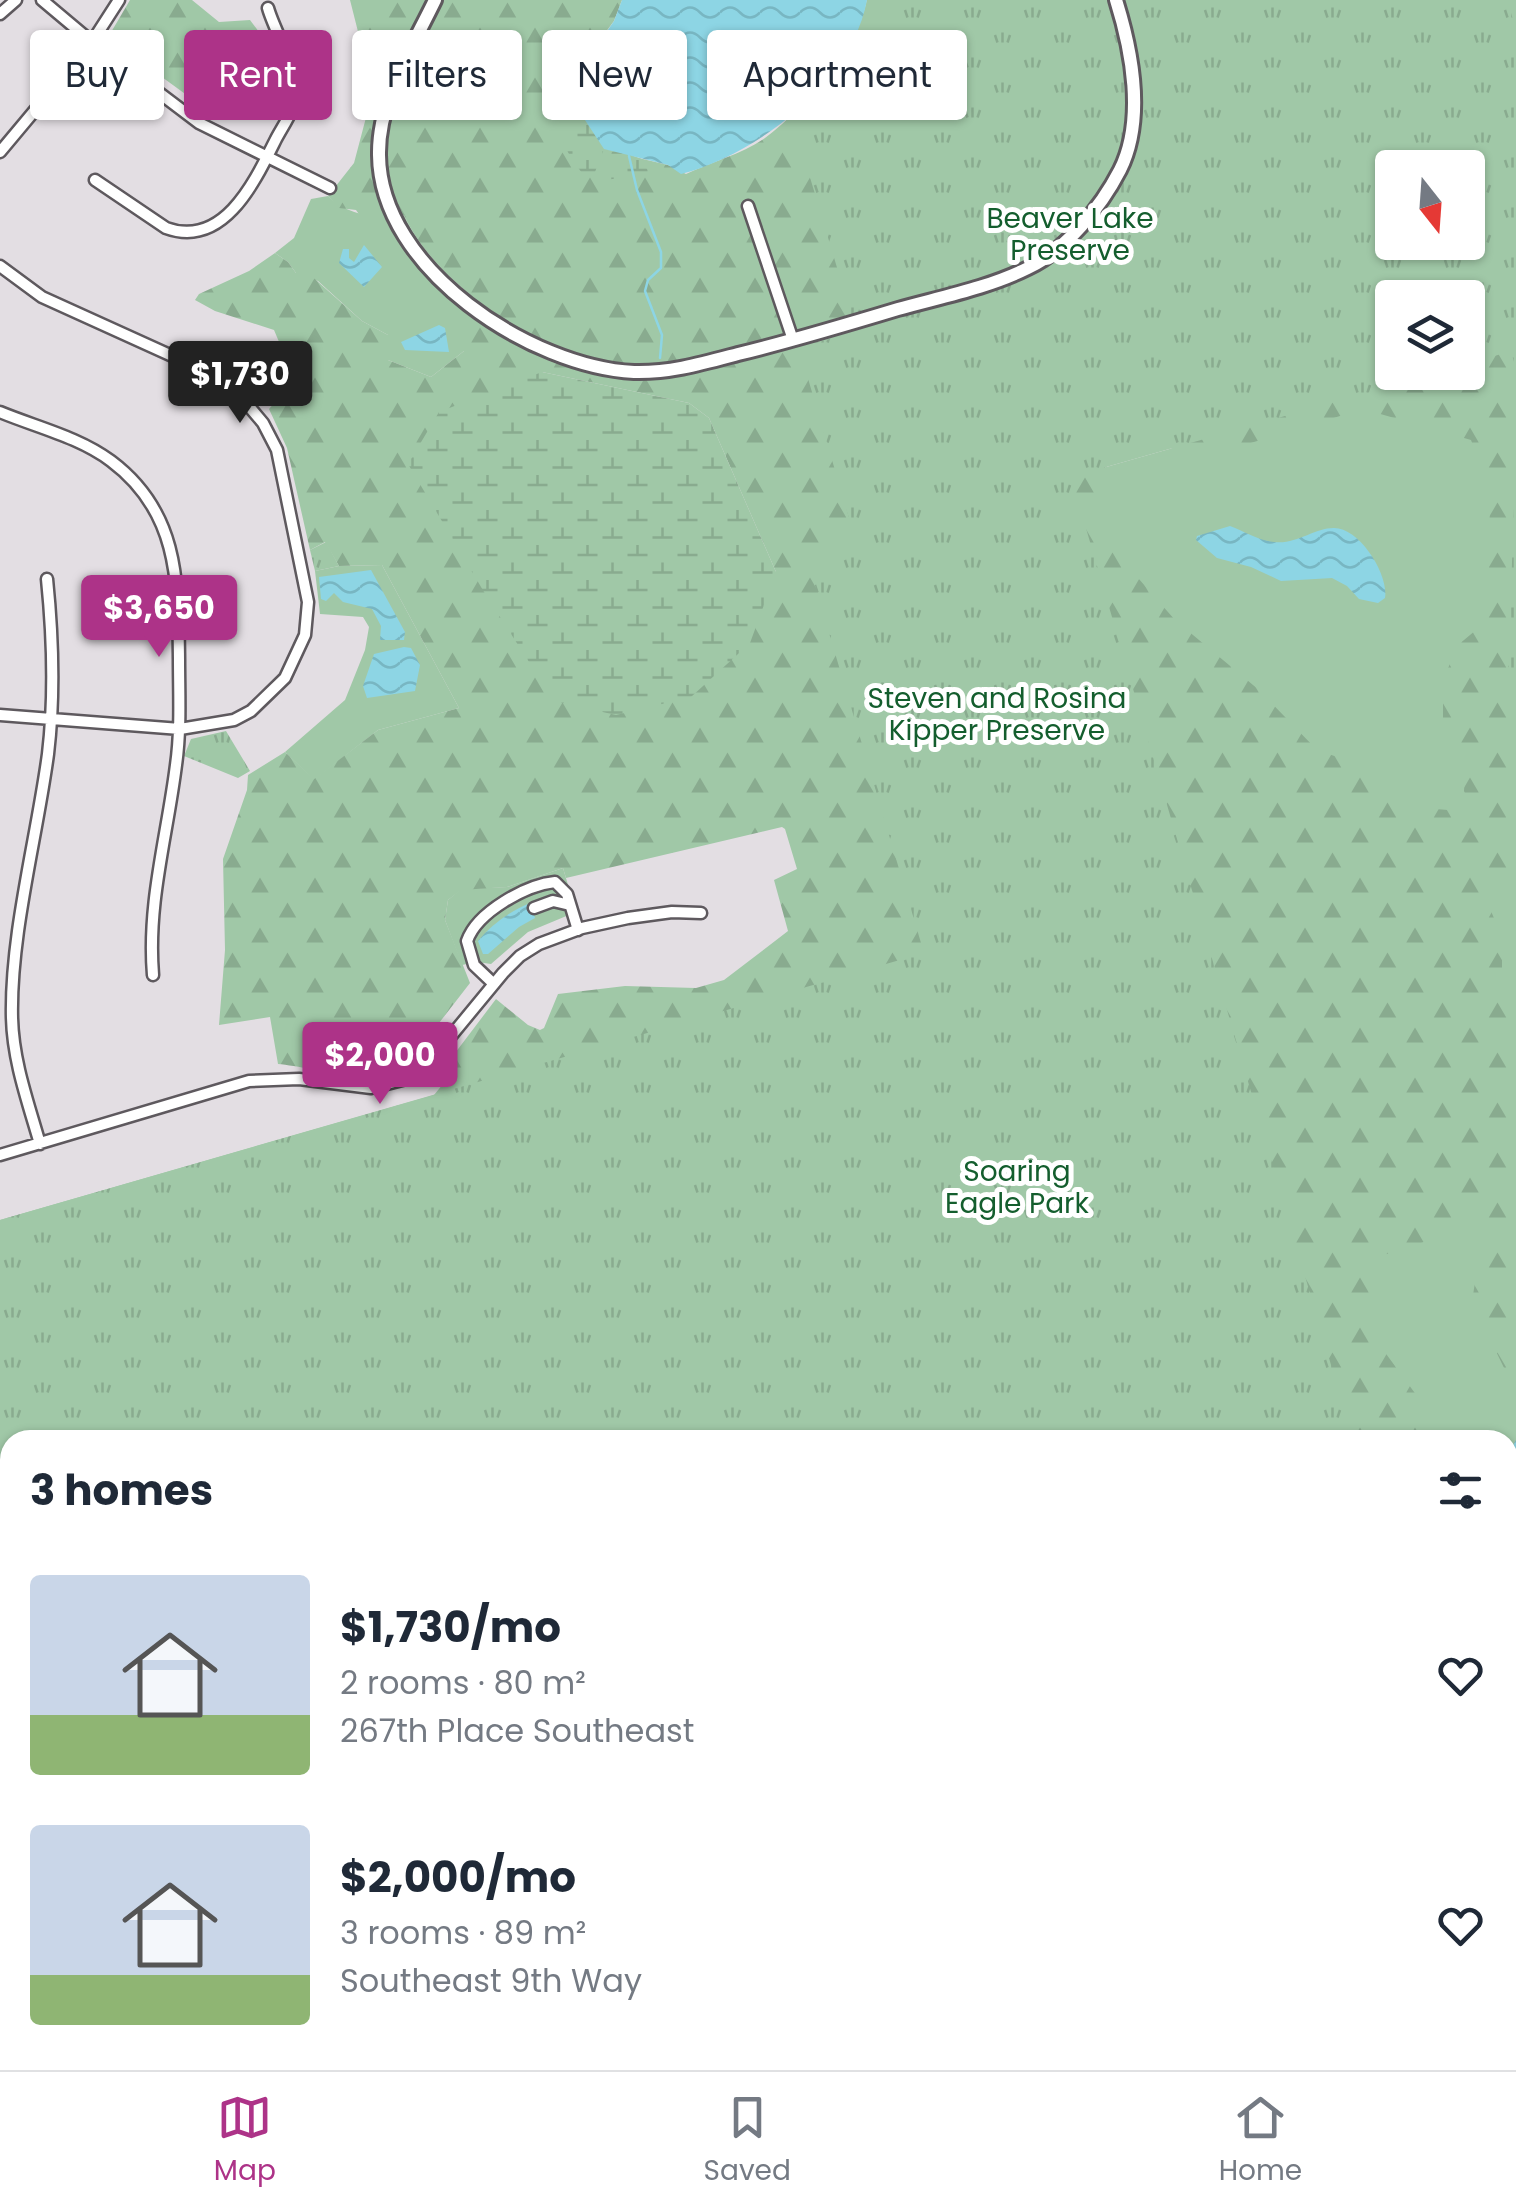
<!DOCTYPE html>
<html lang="en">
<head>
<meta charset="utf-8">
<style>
  :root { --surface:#fff; --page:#f2f2f3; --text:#1f2937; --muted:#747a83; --line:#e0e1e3; --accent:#ad3388 }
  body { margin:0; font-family:Poppins,sans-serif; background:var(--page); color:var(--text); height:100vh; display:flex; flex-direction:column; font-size:38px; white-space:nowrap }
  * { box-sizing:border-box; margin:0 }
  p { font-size:32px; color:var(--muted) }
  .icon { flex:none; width:55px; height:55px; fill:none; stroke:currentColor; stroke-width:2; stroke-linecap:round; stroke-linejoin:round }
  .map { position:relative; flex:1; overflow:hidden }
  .details { position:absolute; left:0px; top:1430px; width:1518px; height:640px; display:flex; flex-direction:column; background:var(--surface); border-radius:30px 30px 0 0; box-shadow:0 2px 8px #0004 }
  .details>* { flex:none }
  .hud { position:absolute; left:30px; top:30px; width:1000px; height:90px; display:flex; gap:20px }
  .needle { width:65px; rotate:163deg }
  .tools { position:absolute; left:1375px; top:150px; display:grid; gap:20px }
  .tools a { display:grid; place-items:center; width:110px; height:110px; border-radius:10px; background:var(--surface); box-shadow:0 2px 8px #0004; font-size:50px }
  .price { position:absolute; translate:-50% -85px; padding:0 22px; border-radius:10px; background:var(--accent); color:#fff; font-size:32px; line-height:65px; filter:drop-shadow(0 2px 5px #0008) }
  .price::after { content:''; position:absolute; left:50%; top:60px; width:30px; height:22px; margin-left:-15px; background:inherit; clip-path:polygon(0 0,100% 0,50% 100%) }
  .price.active { background:#222; color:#fff }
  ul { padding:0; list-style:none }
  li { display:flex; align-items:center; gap:30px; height:250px; padding:0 30px }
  li span { display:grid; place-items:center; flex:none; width:280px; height:200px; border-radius:10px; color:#555 }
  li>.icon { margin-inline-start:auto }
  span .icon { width:120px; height:120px; fill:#fffc; stroke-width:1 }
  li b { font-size:42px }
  h2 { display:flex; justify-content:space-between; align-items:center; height:120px; padding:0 30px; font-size:42px }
  .tag { padding:0 35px; border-radius:10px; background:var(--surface); box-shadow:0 2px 8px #0004; font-size:35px; line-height:90px }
  .tag.active { background:var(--accent); color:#fff }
  .tabs { display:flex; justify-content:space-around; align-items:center; height:140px; border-top:2px solid var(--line); background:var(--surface); font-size:28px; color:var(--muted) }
  .tabs a { display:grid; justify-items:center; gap:5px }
  .tabs .active { color:var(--accent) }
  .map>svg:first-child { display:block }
  .green { fill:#a0c8a7 }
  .forest { fill:url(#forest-firs); fill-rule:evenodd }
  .wetland { fill:url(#wetland-marsh) }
  .park { fill:url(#park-tufts); fill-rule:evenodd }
  .water { fill:url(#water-waves) }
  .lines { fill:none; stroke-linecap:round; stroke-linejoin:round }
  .stream { stroke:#8dd5e4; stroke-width:2.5 }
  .minor-casing { stroke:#5e595e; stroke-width:15 }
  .tertiary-casing { stroke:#5e595e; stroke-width:18 }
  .minor { stroke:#fff; stroke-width:10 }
  .tertiary { stroke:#fff; stroke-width:12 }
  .labels { text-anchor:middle; stroke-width:10; stroke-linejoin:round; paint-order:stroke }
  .park-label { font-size:28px; fill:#145e2e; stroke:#fff }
</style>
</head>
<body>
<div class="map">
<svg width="1516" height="2070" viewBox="0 0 1516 2070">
  <defs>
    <pattern id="forest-firs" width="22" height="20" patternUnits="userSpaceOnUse" patternTransform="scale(2.5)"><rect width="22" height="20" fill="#a0c8a7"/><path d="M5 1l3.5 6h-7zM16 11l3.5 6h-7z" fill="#89ab8f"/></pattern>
    <pattern id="wetland-marsh" width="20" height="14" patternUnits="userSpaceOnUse" patternTransform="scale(2.5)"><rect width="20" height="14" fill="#a0c8a7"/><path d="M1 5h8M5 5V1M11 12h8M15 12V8" fill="none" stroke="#89ab8f"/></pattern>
    <pattern id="park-tufts" width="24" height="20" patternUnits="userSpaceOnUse" patternTransform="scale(2.5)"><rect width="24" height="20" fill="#a0c8a7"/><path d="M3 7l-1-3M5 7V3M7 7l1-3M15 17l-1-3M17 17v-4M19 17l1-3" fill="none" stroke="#89ab8f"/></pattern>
    <pattern id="water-waves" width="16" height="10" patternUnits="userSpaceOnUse" patternTransform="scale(2.5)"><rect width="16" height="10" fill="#8dd5e4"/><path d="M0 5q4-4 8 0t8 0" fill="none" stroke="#78b6c2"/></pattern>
  </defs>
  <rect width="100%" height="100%" fill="#e3dee3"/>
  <path class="green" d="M328,196C344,214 381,221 404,215C422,254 451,279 484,307L464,351L431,377L388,360V335L362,321L318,281L296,273L288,262L275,253L294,238L311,199Z
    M1516,369V1866L1508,1869V1440H1353L1071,477L1436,373Z
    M382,565L459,708L378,730L314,780L285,752L345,700L365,650L369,627L363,617L320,614L315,571L339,566Z
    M563,868L576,912L528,932L491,964L477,962L462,965L445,920L448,900L461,889L507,887Z"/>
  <path class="forest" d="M130,0H192L219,22L250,20L271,48C259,61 254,74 247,90C246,93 225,116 221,120L111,40L110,34Z
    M350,0H622L614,21L593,49L589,69L630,156L668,165L686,174C711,162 742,154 765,138C801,113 859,42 867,0H1516V812L1495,824L1516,842V873L1501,884L1488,904L1502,937V979L1516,983V1370L1507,1374L1472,1302L1483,1229L1470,1202L1424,1242L1368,1260L1370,1332L1442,1430L1444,1440H10V2060H1508L1516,2070H0V1220L434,1095L443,1084L446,1065L496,999L528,1025L540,1030L544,1028L558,994L625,986L696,988L724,980L788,931L774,880L797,869L785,829L782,827L566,878L563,868L507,887L461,890L448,900L445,920L470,983L422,1045L398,1052C397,1053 390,1064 389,1065C369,1084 304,1066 278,1064L270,1017L219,1025L225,950L223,859L247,790L248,775L285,752L314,779L378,730L459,708L382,565L339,566L325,542L310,550L287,448L269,409L285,391V356L274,330L215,311L195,300L199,294L249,271L275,253L288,262L296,273L307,272L362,321L388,335V360L431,377L464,351L461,325L483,306C451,279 422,254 404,215L363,220L356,210L339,208L328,196L354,163L373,91ZM1392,168H1468V242H1392ZM1392,298H1468V372H1392ZM542,372L689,403L709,418L776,572ZM1363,409L1471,440L1490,490L1488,620L1458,645L1443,680V724L1466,758L1464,791L1473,812L1423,808L1395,784V777L1317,750L1259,690L1175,620L1094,528L1095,475L1145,438L1198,459Z
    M1508,1578L1516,1591V1797L1508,1845Z"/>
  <path class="wetland" d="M589,69C580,97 586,125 604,149L593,177H585C573,160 560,146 562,124L573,116V107L565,99L581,76Z
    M618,150L647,161L645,166L651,175L603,180L612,152Z
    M542,372L689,403L709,418L776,572L750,643L691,697L616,715L554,701L484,592L408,464L439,412Z"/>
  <path class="park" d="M867,0H1507L1516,29V369L1511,351L1468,364V298H1392V372L1436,373L1071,477L1353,1440H10V2060H1508V1974L1516,2004V2070H0V1220L924,953L805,552L855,538L799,348L856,331L791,114C825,83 858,46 867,0ZM1392,168H1468V242H1392Z
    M1516,454V696L1508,670Z
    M326,542L339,566L315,571L310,550Z
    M226,731L250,771L238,778L184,756L191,739Z"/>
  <path class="water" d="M622,0H867C852,82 758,154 681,174L668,165L604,149L583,117L582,92L592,53L614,21Z
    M364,245L382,267L364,287L339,263L343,249H349V258L354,262Z
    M439,325L445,328L449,352L405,350L401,342Z
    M1230,526C1244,531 1259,541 1274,542C1296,545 1314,528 1334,528C1360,528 1389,575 1385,598L1378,603L1359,599L1347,586L1332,578L1281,581L1251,567L1217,558L1196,540L1197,536Z
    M371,570L405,632L404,640H380L381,626L372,609L343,602L334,593L326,601L321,599L319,577Z
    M404,647L411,648L420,665L415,691L367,698L363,686L374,654Z
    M530,903L535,918L519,927L488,954H483L478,941C491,925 510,911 530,903Z
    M1516,1440V1547L1508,1546V1455Z"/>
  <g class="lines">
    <path class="stream" d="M629,156L637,190L661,252V268L648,280L645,291L662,335L660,358"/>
    <g class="minor-casing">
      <path id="minor" d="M42,0L92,42L199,123L330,188
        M0,14L16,0
        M0,152L92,42L119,0
        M95,180L166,228C224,249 255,181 276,139C284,124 297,106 297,89C298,71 274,30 268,8
        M748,206L793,340
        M0,266L42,297L203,370L241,397L263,423L277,450L308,602L305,635L285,678L251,711L234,720L180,729L0,715
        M0,412C36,427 79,437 111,461C179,512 178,581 179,659C179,695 181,730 176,765C167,837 147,903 153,975
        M534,908L553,901L570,905
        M494,984L474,965L467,941C477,912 526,885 555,882L567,894L578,930
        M40,1144C28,1102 13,1061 12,1018C10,935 37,837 48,754C55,695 53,638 47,579
        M0,1155L249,1081L299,1079L371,1088L418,1076L503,973L520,956L539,944L582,928L628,918L672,912L701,913"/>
    </g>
    <g class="tertiary-casing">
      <path id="tertiary" d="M435,0C412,48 378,100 379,155C380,269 531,367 634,372C670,373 704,363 738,354C792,341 845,325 898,309C941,297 988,288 1028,268C1066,250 1101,207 1120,170C1145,120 1132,51 1116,0"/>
    </g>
    <use href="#minor" class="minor"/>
    <use href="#tertiary" class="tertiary"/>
  </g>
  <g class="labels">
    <g class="park-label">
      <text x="1070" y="228">Beaver Lake<tspan x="1070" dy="32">Preserve</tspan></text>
      <text x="997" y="708">Steven and Rosina<tspan x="997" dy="32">Kipper Preserve</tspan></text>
      <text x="1017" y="1181">Soaring<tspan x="1017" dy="32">Eagle Park</tspan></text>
    </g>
  </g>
</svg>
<div class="tools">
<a><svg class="needle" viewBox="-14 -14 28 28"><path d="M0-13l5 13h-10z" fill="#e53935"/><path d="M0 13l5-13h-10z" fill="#747a83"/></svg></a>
<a><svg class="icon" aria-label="layers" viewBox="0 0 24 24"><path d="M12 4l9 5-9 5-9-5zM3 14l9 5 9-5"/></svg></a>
</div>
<b class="price active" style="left:240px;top:426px">$1,730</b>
<b class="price" style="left:159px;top:660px">$3,650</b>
<b class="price" style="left:380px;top:1107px">$2,000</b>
<div class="hud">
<a class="tag">Buy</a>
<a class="tag active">Rent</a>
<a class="tag">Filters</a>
<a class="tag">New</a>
<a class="tag">Apartment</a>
</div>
<section class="details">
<h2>3 homes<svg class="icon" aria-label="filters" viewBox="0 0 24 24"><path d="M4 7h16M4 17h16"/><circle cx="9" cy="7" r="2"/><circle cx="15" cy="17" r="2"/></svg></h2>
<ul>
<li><span style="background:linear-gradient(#c9d6e8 70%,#8fb573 0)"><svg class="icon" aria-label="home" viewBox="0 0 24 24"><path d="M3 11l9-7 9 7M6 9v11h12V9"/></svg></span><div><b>$1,730/mo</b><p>2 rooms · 80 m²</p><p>267th Place Southeast</p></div><svg class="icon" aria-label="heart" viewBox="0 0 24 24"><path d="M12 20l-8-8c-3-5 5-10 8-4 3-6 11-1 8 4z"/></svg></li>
<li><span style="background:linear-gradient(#c9d6e8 75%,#8fb573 0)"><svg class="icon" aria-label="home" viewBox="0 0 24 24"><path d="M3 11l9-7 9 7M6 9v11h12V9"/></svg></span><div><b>$2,000/mo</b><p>3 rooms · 89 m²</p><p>Southeast 9th Way</p></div><svg class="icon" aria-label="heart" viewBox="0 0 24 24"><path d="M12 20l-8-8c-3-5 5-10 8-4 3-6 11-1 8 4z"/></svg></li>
</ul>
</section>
</div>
<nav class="tabs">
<a class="active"><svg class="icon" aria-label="map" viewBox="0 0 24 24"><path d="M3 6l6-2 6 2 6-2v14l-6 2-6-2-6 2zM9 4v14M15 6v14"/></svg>Map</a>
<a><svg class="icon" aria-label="saved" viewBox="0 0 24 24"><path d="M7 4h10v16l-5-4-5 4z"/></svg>Saved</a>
<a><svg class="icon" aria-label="home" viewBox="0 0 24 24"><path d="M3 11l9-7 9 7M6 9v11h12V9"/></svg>Home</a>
</nav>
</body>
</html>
